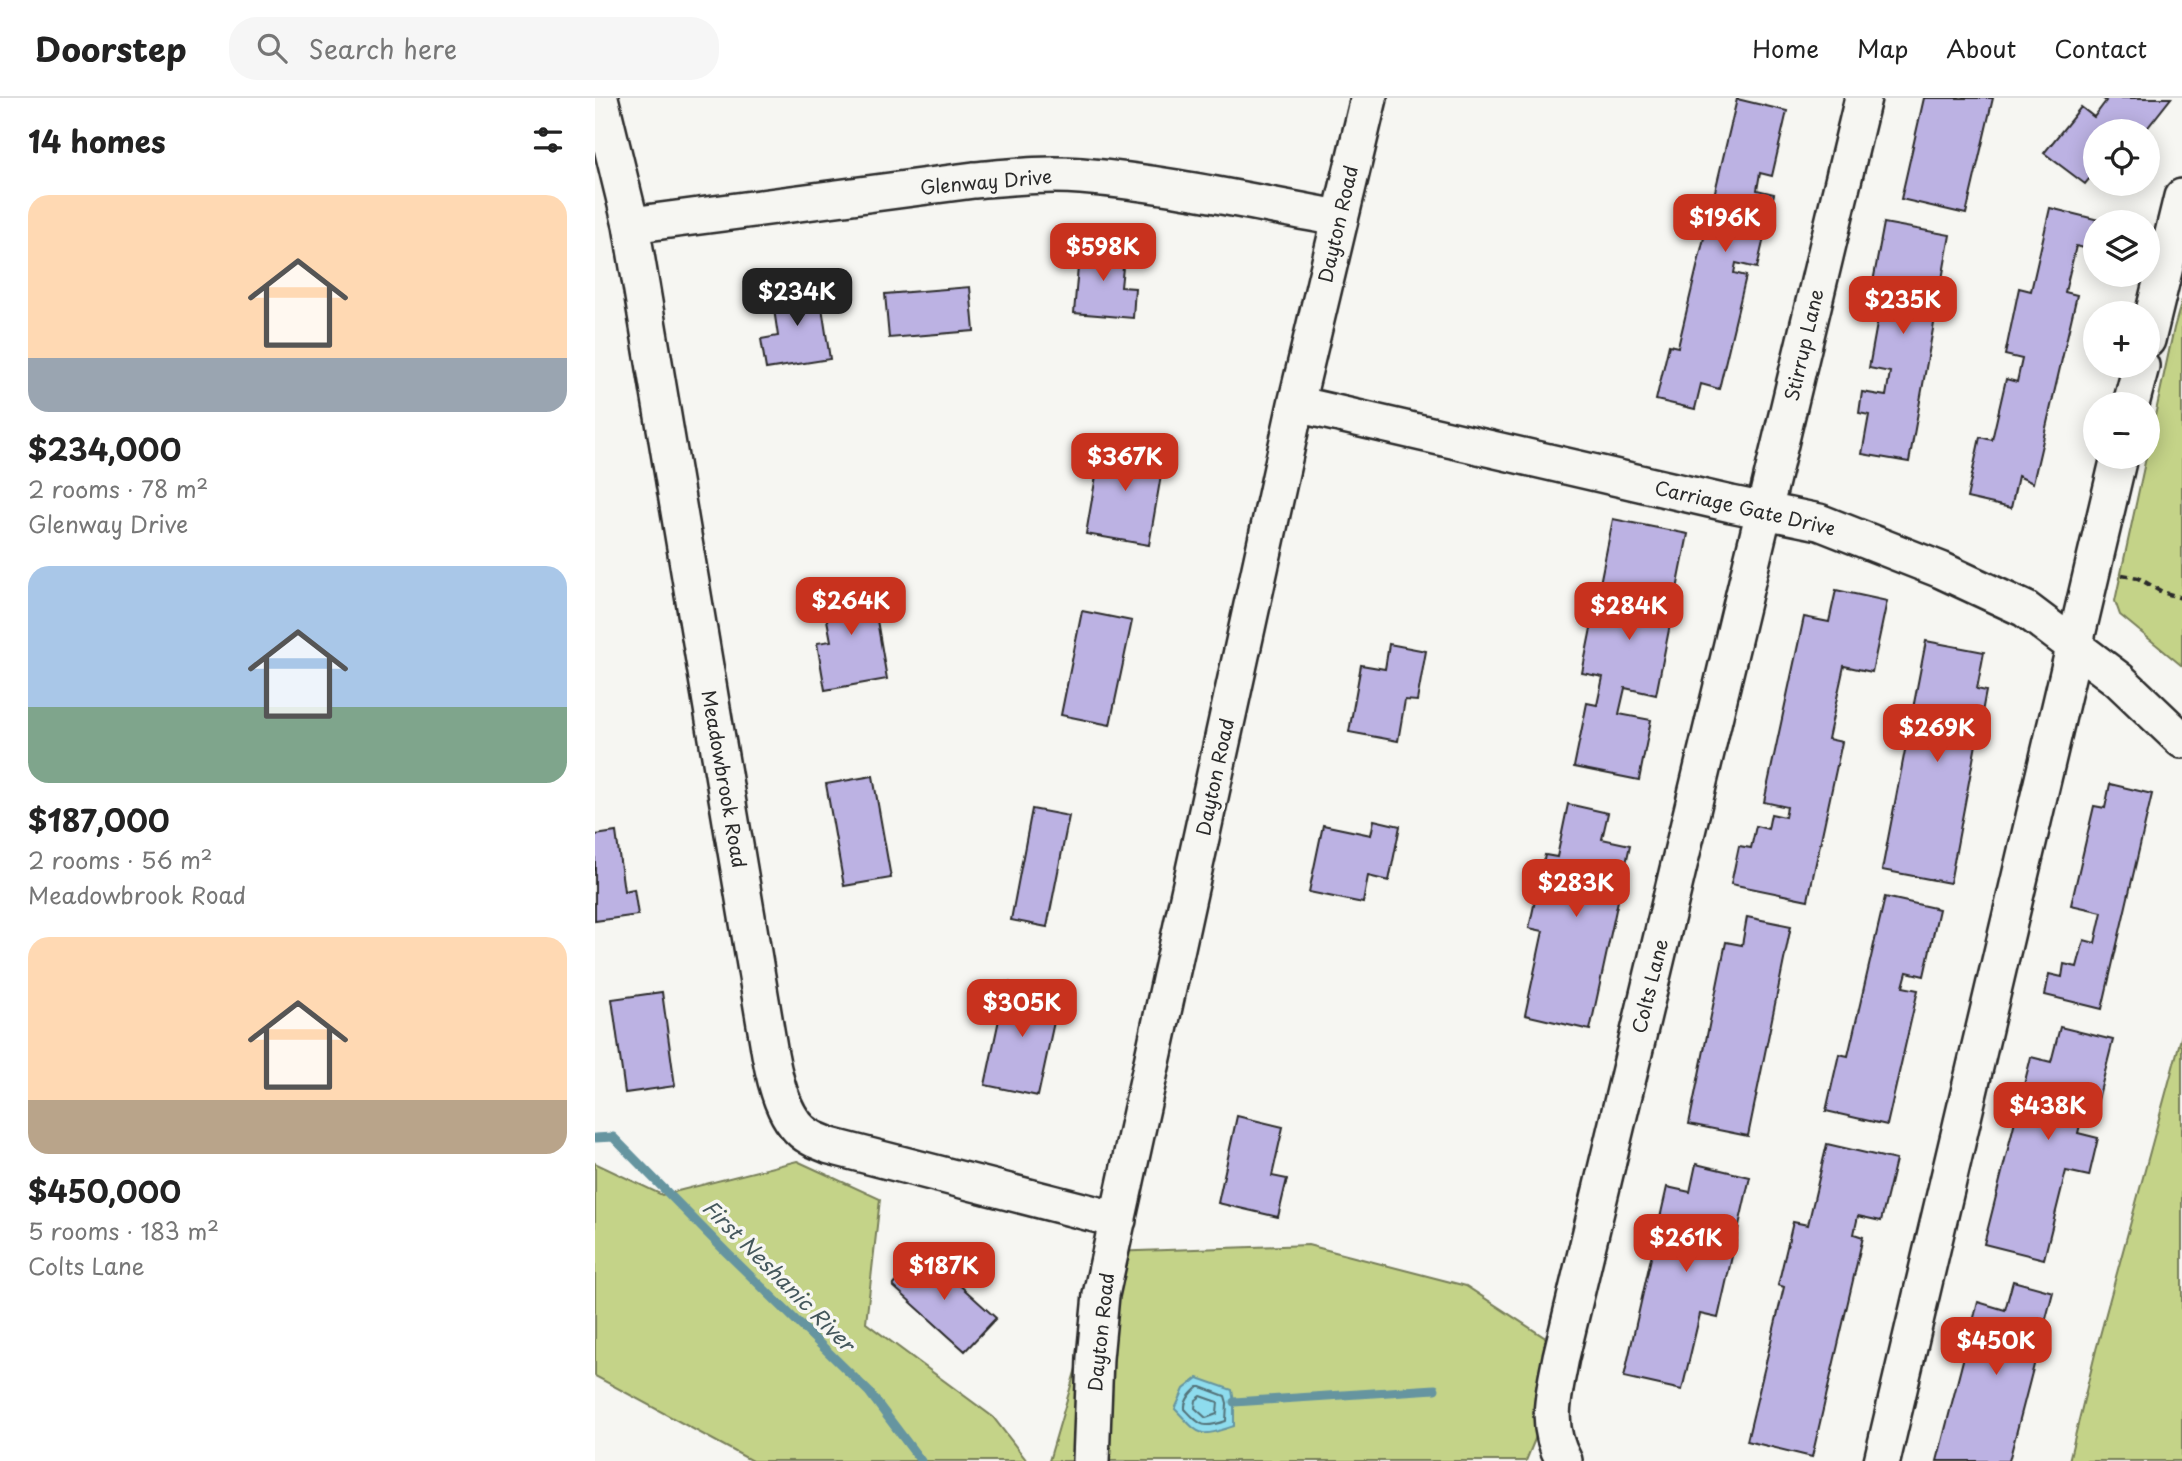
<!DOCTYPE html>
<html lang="en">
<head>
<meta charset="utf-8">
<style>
  :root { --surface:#fff; --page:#f6f6f6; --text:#222; --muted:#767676; --line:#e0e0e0; --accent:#c8321e }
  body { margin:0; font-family:"Playpen Sans",sans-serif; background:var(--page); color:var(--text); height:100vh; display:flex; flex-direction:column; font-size:26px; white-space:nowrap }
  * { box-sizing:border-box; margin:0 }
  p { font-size:23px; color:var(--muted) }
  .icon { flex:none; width:38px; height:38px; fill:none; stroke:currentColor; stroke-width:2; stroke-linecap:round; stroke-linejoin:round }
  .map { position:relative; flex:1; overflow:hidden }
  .side { display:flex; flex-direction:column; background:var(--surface); width:595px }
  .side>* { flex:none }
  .fabs { position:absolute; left:1488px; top:21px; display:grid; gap:14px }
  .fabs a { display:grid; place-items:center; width:77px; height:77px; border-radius:50%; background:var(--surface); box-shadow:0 4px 18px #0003; font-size:35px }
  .price { position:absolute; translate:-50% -60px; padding:0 16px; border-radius:14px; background:var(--accent); color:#fff; font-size:23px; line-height:46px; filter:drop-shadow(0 2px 4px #0008) }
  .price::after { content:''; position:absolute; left:50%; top:42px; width:21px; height:16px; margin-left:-10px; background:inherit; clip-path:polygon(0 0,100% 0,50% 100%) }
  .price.selected { background:#222; color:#fff }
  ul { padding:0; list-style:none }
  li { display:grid; align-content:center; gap:14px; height:371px; padding:0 28px }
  li span { display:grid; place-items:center; height:217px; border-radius:21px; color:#555 }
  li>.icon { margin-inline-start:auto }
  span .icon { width:126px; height:126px; fill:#fffc; stroke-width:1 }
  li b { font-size:30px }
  h2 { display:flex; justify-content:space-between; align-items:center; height:84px; padding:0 28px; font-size:30px }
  header { display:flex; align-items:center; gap:42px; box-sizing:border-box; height:98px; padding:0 35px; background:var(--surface); border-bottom:2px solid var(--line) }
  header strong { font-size:33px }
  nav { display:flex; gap:38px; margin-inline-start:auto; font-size:24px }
  .search { width:490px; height:63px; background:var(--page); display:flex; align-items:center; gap:18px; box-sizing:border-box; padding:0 24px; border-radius:28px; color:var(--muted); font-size:26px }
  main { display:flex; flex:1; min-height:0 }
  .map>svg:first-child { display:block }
  .green { fill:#c4d388; stroke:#787f5a; stroke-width:2 }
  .water { fill:#8edcee; stroke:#6695a0; stroke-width:2 }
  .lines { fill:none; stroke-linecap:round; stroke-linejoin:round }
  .shore { stroke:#537279; stroke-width:2 }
  .stream { stroke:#6695a0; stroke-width:9 }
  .building { fill:#bcb2e3; stroke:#2b2b2b; stroke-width:2 }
  .minor-casing { stroke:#2b2b2b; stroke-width:40 }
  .path { stroke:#2b2b2b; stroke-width:4.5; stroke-dasharray:7 5; stroke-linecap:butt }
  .minor { stroke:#f6f6f2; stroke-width:35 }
  .labels { text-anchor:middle; stroke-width:7; stroke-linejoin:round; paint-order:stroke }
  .street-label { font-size:19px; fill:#2b2b2b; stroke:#f6f6f2 }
  .water-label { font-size:21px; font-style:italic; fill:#44575c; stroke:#f6f6f2 }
</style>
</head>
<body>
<header>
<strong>Doorstep</strong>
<div class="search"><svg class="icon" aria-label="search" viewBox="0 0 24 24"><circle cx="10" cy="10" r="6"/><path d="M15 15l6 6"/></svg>Search here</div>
<nav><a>Home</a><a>Map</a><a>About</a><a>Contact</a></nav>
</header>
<main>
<section class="side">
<h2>14 homes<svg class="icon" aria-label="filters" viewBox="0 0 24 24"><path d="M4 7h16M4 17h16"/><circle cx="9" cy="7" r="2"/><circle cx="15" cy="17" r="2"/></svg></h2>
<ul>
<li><span style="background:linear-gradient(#ffd9b3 75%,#9aa5b1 0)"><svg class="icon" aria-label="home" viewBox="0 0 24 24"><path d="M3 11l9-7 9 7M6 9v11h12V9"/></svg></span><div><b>$234,000</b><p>2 rooms · 78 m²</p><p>Glenway Drive</p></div></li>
<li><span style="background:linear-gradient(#a9c7e8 65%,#7fa58c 0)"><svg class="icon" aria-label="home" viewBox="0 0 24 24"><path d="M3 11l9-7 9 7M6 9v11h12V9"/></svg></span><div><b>$187,000</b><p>2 rooms · 56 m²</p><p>Meadowbrook Road</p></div></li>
<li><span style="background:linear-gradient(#ffd9b3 75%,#b9a48a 0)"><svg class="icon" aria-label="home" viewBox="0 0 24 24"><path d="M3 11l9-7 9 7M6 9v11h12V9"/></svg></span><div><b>$450,000</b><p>5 rooms · 183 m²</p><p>Colts Lane</p></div></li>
</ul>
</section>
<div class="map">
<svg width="1587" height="1363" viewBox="0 0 1587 1363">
  <rect width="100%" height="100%" fill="#f6f6f2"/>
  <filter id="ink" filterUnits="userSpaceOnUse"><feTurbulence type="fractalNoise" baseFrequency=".0143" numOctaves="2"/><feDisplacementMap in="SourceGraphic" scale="14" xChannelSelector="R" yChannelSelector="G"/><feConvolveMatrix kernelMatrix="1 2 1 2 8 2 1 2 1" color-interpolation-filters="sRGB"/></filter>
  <g filter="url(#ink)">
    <path class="green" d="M1587,202V568L1525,517L1520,503L1579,230Z
      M1587,936V1363H1474L1501,1252Z
      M202,1063L285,1101L271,1225L398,1319L432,1363H157L0,1278V1065L67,1097Z
      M713,1147L871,1188L975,1256L931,1363H454L515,1154Z"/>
    <path class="water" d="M603,1280L637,1292L639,1304V1328C602,1340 607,1339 580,1311L589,1291Z"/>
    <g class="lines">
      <path class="shore" d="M603,1289H606L630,1298L632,1305L631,1323C607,1331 606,1328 590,1311C589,1302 596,1295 603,1289Z
        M606,1298L623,1304L622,1316L611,1320L600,1310L601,1302Z"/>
      <path class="stream" d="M0,1040L18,1039L131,1154L274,1294L326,1363
        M639,1304L840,1291"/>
    </g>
    <path class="building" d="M1329,0H1398L1371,116L1306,101Z
      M1507,0H1576L1550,33H1500V74L1490,86L1449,55L1486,9L1499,19L1511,3Z
      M1142,1L1192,13L1177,78L1165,75L1162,92L1179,96L1162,170L1141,165L1139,175L1151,178L1124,291L1106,286L1100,311L1061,302L1074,247L1083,249Z
      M1455,110L1504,122V124H1500L1497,152L1481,148L1470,194L1482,197L1438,385L1423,378L1416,410L1372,400L1385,339L1397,342L1411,281L1422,284L1427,261L1410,257L1424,190L1436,193Z
      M1289,125L1355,137L1314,364L1267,356L1274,317L1264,315L1267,294L1291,298L1295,274L1274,270L1284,215L1297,217L1302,188L1278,184Z
      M485,146L530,150L526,189L540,190L538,220L479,215Z
      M223,184L235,261L171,271L166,241L183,238L176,191Z
      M375,189L379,233L294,240L290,196Z
      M507,343L570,354L554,447L491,436Z
      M1018,421L1093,436L1061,597L1030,590L1024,616L1056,622L1044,682L979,669L992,605L1002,607L1008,579L987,575Z
      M275,481L292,581L230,592L222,545L236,543L226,490Z
      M1241,492L1292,503L1277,574L1249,568L1233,641L1247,644L1213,802L1136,786L1144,748L1156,750L1161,728L1173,731L1176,716L1190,719L1192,709L1169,704L1209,519L1234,524Z
      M487,513L537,523L515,627L466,617Z
      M1331,543L1389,554L1382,591L1391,593L1355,785L1287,772Z
      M794,546L831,553L822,603L810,602L803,643L754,634L766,567L790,571Z
      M278,678L296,780L249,788L231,686Z
      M1515,686L1557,696L1507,911L1450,897L1454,876L1467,879L1469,866L1482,869L1489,842L1500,845L1507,814L1476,807L1499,708L1510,710Z
      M973,706L1013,715L1007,741L1035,747L995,932L930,917L948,833L934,830L950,757L962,759Z
      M437,711L474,718L452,829L416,822Z
      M779,722L805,728L794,783L773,778L768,805L714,794L728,727L776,737Z
      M21,734L29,793L39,791L43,817L0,823V737Z
      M1290,799L1344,811L1329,878L1312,874L1308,889L1323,892L1292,1027L1231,1013L1244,956L1253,958Z
      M1152,819L1196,828L1153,1038L1094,1026L1131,844L1147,847Z
      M412,884L465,896L443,998L390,987Z
      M67,894L80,988L30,995L17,901Z
      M1465,929L1518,942L1499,1018L1488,1015L1483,1035L1503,1040L1494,1078L1471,1073L1449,1161L1389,1146L1436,959L1456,964Z
      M642,1018L688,1029L677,1078L692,1081L683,1119L623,1105Z
      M1232,1046L1301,1062L1286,1123L1263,1118L1259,1136L1268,1139L1217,1359L1152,1343L1189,1189L1183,1187L1198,1124L1213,1127Z
      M1101,1066L1155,1079L1123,1220L1105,1216L1087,1292L1029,1279L1072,1089L1095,1094Z
      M328,1154L401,1220L370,1253L298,1188Z
      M1418,1183L1458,1194L1414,1363H1342L1383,1204L1410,1212Z"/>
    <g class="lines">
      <g class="minor-casing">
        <path id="minor" d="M5,0L36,127L175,956C180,983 189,1025 215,1039C221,1043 229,1045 235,1048L523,1122
          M36,127L379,82C415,79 451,75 486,78C573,85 659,105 744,120
          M1552,242L1587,99
          M701,306L1136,406L1224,424L1346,472L1430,511L1524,582L1587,642
          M1536,306L1546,268
          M496,1363L500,1260L506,1197L701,306L774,0
          M969,1363C949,1327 959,1297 966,1259L1268,0
          M1287,1363L1524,359"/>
      </g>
      <path class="path" d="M1527,477L1543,480L1567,494L1587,500"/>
      <use href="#minor" class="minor"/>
    </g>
  </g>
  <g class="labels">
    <g class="street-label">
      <text transform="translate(391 84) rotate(-5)" y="7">Glenway Drive</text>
      <text transform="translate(743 126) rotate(-77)" y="7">Dayton Road</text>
      <text transform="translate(1209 247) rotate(-77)" y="7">Stirrup Lane</text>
      <text transform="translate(1150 410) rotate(13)" y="7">Carriage Gate Drive</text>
      <text transform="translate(620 679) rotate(-78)" y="7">Dayton Road</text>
      <text transform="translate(129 681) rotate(80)" y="7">Meadowbrook Road</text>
      <text transform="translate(1055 888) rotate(-76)" y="7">Colts Lane</text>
      <text transform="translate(506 1234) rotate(-84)" y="7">Dayton Road</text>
    </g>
    <g class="water-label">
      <text transform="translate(183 1178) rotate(45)" y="7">First Neshanic River</text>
    </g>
  </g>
</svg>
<div class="fabs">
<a><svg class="icon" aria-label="locate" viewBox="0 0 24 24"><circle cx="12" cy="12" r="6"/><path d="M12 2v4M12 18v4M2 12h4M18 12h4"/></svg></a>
<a><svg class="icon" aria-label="layers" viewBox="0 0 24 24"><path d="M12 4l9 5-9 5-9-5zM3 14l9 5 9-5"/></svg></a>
<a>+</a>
<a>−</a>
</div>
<b class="price" style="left:1130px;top:156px">$196K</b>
<b class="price" style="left:508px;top:185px">$598K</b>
<b class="price selected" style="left:202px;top:230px">$234K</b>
<b class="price" style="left:1308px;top:238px">$235K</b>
<b class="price" style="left:530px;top:395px">$367K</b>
<b class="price" style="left:256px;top:539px">$264K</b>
<b class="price" style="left:1034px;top:544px">$284K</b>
<b class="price" style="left:1342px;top:666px">$269K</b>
<b class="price" style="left:981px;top:821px">$283K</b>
<b class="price" style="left:427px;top:941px">$305K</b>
<b class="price" style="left:1453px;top:1044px">$438K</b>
<b class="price" style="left:1091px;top:1176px">$261K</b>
<b class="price" style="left:349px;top:1204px">$187K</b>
<b class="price" style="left:1401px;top:1279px">$450K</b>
</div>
</main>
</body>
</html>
